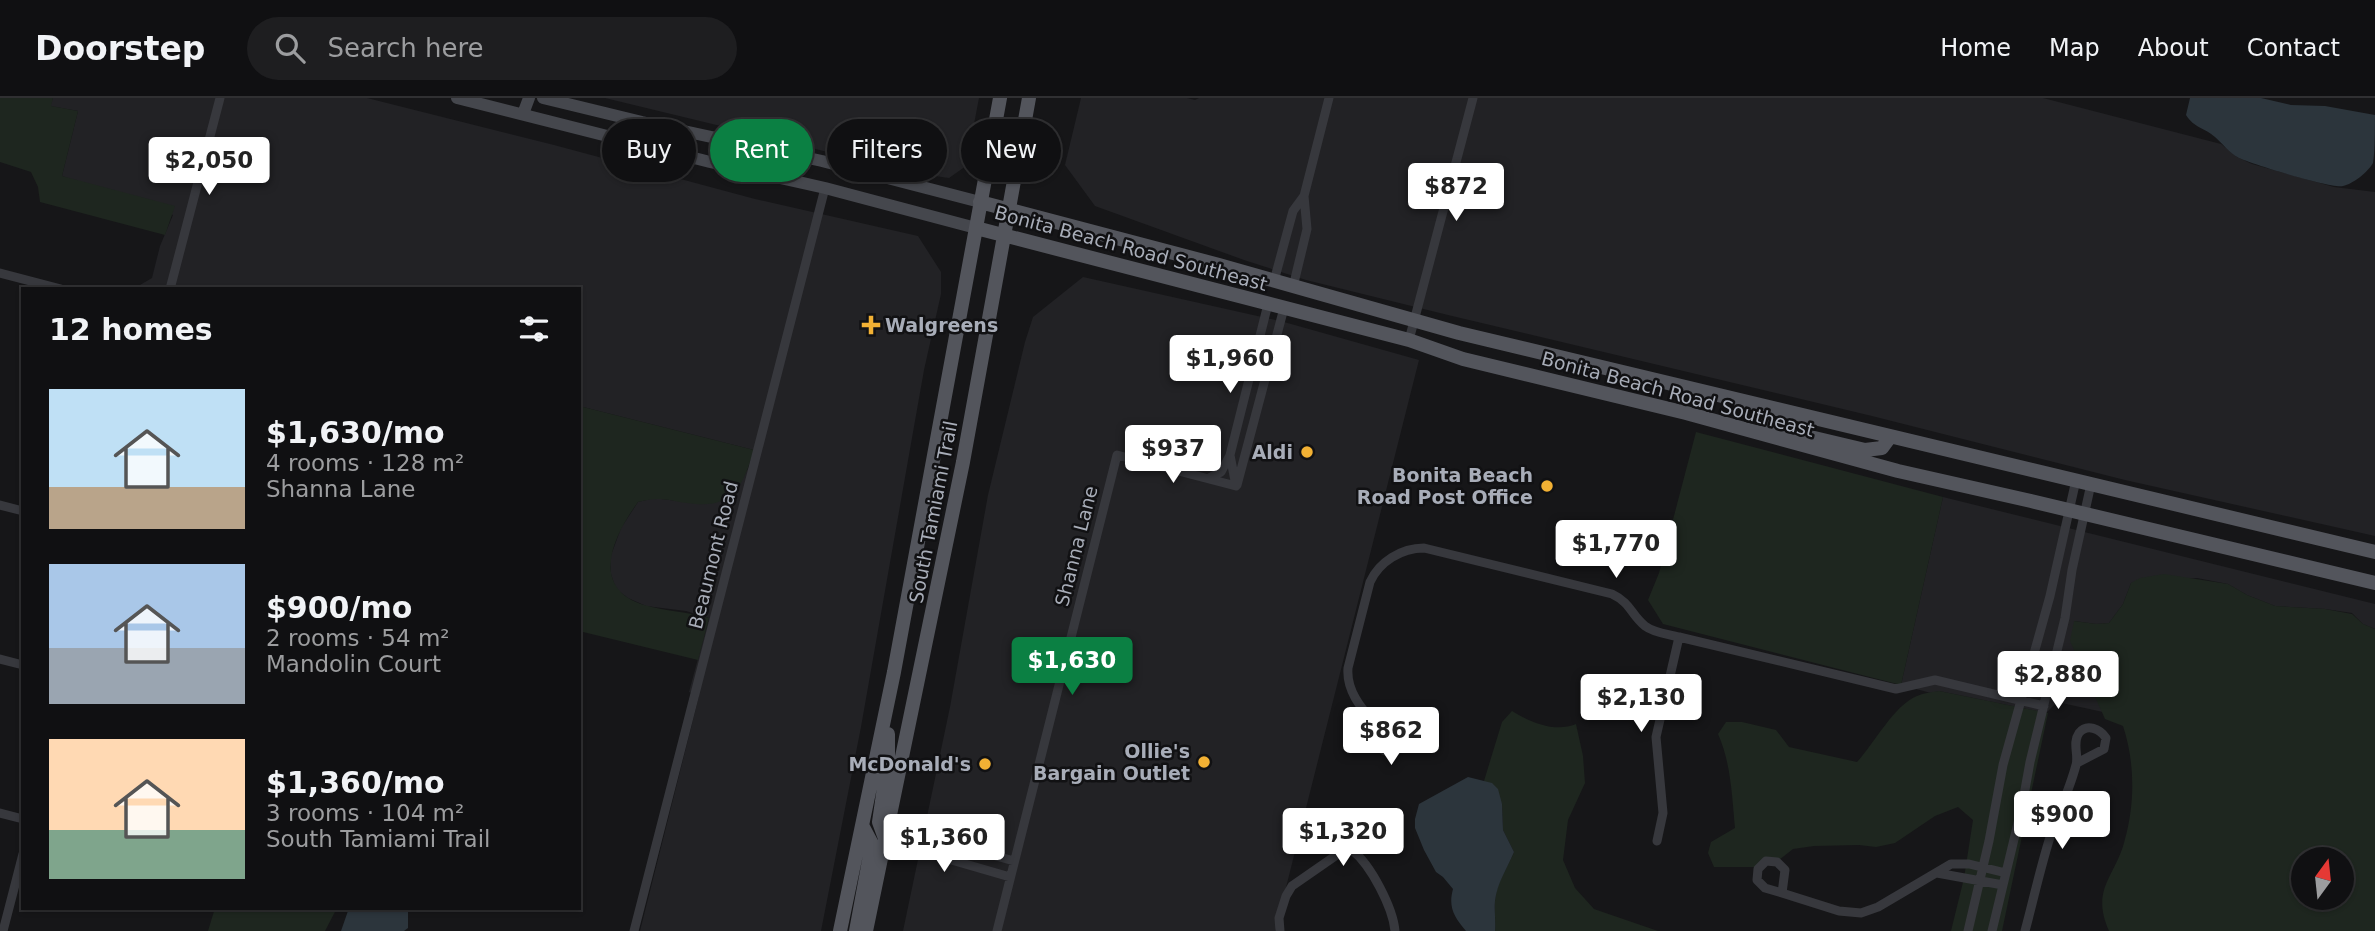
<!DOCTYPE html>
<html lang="en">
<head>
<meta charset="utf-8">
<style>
  :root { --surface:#101012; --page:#1e1e20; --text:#f1f3f6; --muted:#9c9d9f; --line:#303032; --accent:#0b8043 }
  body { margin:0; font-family:"DejaVu Sans",sans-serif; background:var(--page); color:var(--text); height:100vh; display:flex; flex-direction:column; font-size:26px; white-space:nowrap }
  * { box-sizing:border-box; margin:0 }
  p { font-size:23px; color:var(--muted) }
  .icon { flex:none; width:38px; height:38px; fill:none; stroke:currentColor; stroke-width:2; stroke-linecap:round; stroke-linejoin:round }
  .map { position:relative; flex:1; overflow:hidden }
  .sheet { position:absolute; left:21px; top:189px; width:560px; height:623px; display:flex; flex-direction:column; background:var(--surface); border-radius:0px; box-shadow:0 2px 5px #0004,0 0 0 2px var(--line) }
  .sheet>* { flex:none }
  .guide { position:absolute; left:602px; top:21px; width:665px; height:63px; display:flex; gap:14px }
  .needle { width:46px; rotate:15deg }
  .fabs { position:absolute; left:2291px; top:749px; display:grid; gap:14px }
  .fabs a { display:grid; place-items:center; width:63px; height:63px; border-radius:50%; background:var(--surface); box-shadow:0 2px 5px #0004,0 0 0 2px var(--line); font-size:35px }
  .price { position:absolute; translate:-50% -60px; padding:0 16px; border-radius:7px; background:#fff; color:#222; font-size:23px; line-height:46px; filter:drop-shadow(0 2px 4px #0008) }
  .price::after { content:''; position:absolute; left:50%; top:42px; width:21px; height:16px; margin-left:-10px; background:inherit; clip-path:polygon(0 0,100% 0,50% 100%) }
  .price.on { background:var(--accent); color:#fff }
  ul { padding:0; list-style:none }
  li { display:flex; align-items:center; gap:21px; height:175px; padding:0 28px }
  li span { display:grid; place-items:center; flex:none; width:196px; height:140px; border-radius:0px; color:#555 }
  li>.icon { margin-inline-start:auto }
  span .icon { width:84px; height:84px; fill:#fffc; stroke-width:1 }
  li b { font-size:30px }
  h2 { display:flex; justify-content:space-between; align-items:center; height:84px; padding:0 28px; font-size:30px }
  .chip { padding:0 24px; border-radius:32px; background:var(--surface); box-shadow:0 2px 5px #0004,0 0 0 2px var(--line); font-size:24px; line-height:63px }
  .chip.on { background:var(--accent); color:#fff }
  header { display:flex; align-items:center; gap:42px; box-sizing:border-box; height:98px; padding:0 35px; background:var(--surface); border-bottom:2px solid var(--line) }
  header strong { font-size:33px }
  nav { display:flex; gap:38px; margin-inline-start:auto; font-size:24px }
  .search { width:490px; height:63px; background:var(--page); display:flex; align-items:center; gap:18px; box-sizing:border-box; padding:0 24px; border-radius:38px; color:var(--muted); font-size:26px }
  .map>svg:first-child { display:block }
  .built { fill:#222225 }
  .green { fill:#1e261f; fill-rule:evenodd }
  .water { fill:#2c353c }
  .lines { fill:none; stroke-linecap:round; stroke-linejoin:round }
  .minor { stroke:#37383d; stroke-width:9 }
  .secondary { stroke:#45474d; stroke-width:12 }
  .primary { stroke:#53555c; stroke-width:14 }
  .poi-dot { fill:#f2b134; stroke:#111113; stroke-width:2.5 }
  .labels { text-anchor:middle; stroke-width:5; stroke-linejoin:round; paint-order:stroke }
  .street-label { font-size:19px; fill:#a8adb8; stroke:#111113 }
  .poi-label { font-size:19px; font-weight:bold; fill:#a8adb8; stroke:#111113; text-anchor:end }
</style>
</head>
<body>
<header>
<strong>Doorstep</strong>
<div class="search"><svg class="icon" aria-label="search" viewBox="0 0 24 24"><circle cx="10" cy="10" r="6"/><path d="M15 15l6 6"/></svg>Search here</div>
<nav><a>Home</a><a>Map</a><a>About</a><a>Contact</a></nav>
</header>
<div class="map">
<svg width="2375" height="833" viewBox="0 0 2375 833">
  <rect width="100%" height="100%" fill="#161618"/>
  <path class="built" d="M53,0H367L554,47L755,101L918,138L941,174V196L924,272L861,629L821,833H640L699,598L689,594L709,520L686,513L646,508L628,500L616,491L611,476L610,460L621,430L638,404L654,400L702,406L734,392L749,369L754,352L579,308V191H152L140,187L152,180L160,148L173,117L62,78L78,13L50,8Z
    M605,0H979L966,68L949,80L914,75Z
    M1081,0H1187L1195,2L1199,0H2043L2221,46L2237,59L2252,66L2302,80L2334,89L2375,94V438L2125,382L1872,318L1448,217L1306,182L1244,162L1095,108L1065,67Z
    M1083,179L1284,224L1419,262L1275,833H903L950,609L988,397L1025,244L1033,219Z
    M1943,399L2375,506V531L2363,526L2352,515L2325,511L2275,508L2247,497L2228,486L2197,480L2131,485L2123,506L2109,525L2096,526L2074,523L2103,614L2057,604L2046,615L1939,593L1931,595L1901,587Z"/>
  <path class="green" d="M0,0H53L51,8L78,13L62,78L175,108L165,137L40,104L38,89L31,74L0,64Z
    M579,308L754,352C742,391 731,412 687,405C667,402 659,398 638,404C614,437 588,489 644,507C665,513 688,514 709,520L698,562L579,533Z
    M1696,334L1943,399L1901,587L1663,526L1648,502L1659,475Z
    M2164,476L2228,486L2247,497L2275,508L2325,511L2352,516L2363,526L2375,531V833H2109C2090,790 2116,779 2125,741C2135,705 2135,664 2123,628L2105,621L2070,543L2074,523L2096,526L2109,525L2123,506L2131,485L2140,480ZM2303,761H2342V800H2303Z
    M1939,593L2048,615L2002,833H1951L1964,780L1973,722L1958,709L1935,718L1895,745L1876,749L1859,747L1814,748L1793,751L1775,765L1759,769H1714L1708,755L1711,744L1735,730C1732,698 1731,665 1718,636L1726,624H1742L1776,632L1789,649L1857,664C1874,646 1894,607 1917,598C1924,595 1932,594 1939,593Z
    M1512,613C1530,624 1555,635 1576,626L1583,658L1585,685L1568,722L1563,762L1575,790L1594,811L1658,833H1495C1496,823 1494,813 1495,803C1496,785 1507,771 1514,754L1503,732L1502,706L1484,683L1502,624Z
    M215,810H337L325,833H208Z"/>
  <path class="water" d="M2190,0H2261L2291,7L2325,8L2375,17C2375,29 2375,56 2373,65C2368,74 2353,86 2343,88C2332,91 2252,66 2239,60C2228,54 2224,47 2215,39C2205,30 2194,30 2186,17Z
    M1468,679L1492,685L1498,691L1502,706L1503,732L1514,754C1507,771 1497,785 1495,803C1494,813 1496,823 1495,833H1466C1454,819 1448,809 1453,791L1443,779L1436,774L1424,752L1415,730V721L1419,706Z
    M349,810H408V830L404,833H341Z"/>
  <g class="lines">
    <path class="minor" d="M0,175L61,191
      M1274,183L1293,113L1304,98L1329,0
      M1293,189L1307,131L1304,98
      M170,191L220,0
      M1409,242L1473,0
      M1209,380L1221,374L1229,359
      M1237,387L1284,210
      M1236,388L1230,357L1268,206
      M0,407L23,413
      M0,561L23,567
      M1376 640a14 14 0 1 1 28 0a14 14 0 1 1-28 0Z
      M1378,630C1363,612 1346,594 1348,570L1370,484C1379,464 1401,450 1424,450L1612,496C1631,505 1631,517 1645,528C1654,535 1668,536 1679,539L1896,591L1935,582L2044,608
      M0,715L23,721
      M889,728L1014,763
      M886,743L1010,779
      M1657,743L1663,715L1656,639L1679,539
      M1766,763L1777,764L1785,772L1782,795L1765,790L1757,782L1758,771Z
      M1937,775L2003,787
      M1782,795L1839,813L1861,815L1878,809L1951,766H1969L2006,775
      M3,833L23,756
      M634,833L825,90
      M997,833L1117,357L1236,388
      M1280,833L1279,820L1286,798L1292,788L1341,754L1352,752C1371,767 1393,810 1395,833
      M1968,833L1989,743L2003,667L2050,498L2076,382
      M1992,833L2022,708L2030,664L2065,520L2072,472L2091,386
      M2025,833C2034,800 2041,766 2052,733C2060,711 2070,690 2076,667C2079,657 2072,645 2079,635C2087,625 2100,631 2106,640L2104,651L2077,665"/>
    <path class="secondary" d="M457,0L710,64L825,90L976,130
      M543,0L642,24L822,63L980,104
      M523,16L529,0"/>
    <path class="primary" d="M980,104L1219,167L1459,235L2375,454
      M976,130L1409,242L1463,261L1686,315L1898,373L2031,403L2375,485
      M1764,328L1865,352L1882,350L1890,339
      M886,743L879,724L888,662V636
      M840,833L894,574L1000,0
      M856,833L871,752V744L863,729
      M866,833L963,364L1029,0"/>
  </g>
  <g class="poi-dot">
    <path d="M867.5 216.5h7v7h7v7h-7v7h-7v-7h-7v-7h7z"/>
    <circle cx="1307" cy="354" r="7"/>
    <circle cx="1547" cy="388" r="7"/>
    <circle cx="1204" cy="664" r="7"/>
    <circle cx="985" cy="666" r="7"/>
  </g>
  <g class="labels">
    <g class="street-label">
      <text transform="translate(1131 150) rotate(15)" y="7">Bonita Beach Road Southeast</text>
      <text transform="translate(1678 296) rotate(15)" y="7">Bonita Beach Road Southeast</text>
      <text transform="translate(933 414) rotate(-79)" y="7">South Tamiami Trail</text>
      <text transform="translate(1076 448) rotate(-76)" y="7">Shanna Lane</text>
      <text transform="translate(713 457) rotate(-76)" y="7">Beaumont Road</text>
    </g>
    <g class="poi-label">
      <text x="885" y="234" text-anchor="start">Walgreens</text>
      <text x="1293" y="361">Aldi</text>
      <text x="1533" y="384">Bonita Beach<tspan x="1533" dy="22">Road Post Office</tspan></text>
      <text x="1190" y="660">Ollie's<tspan x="1190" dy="22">Bargain Outlet</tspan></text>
      <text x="971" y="673">McDonald's</text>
    </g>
  </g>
</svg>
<div class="fabs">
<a><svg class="needle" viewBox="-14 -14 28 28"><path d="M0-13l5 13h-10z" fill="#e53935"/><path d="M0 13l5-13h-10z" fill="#9c9d9f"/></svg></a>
</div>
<b class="price" style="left:209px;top:99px">$2,050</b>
<b class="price" style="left:1456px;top:125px">$872</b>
<b class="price" style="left:1230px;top:297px">$1,960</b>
<b class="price" style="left:1173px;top:387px">$937</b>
<b class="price" style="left:1616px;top:482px">$1,770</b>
<b class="price on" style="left:1072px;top:599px">$1,630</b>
<b class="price" style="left:2058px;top:613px">$2,880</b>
<b class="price" style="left:1641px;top:636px">$2,130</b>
<b class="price" style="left:1391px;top:669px">$862</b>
<b class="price" style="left:2062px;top:753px">$900</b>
<b class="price" style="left:1343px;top:770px">$1,320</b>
<b class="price" style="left:944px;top:776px">$1,360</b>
<div class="guide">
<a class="chip">Buy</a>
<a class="chip on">Rent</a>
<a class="chip">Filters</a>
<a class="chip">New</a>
</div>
<section class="sheet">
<h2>12 homes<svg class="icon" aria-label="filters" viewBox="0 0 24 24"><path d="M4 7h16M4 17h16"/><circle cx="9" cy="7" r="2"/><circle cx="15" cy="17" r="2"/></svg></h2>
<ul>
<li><span style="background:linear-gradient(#bfe0f5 70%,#b9a48a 0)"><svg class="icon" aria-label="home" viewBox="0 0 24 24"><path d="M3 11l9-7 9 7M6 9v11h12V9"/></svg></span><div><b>$1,630/mo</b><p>4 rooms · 128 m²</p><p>Shanna Lane</p></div></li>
<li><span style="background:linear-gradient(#a9c7e8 60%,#9aa5b1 0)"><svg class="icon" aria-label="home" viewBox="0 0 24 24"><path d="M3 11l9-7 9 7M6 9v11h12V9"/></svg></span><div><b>$900/mo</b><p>2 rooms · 54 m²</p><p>Mandolin Court</p></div></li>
<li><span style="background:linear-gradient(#ffd9b3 65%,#7fa58c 0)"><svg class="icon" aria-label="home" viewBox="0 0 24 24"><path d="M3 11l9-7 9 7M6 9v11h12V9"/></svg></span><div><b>$1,360/mo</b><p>3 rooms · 104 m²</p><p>South Tamiami Trail</p></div></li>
</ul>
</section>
</div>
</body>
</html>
